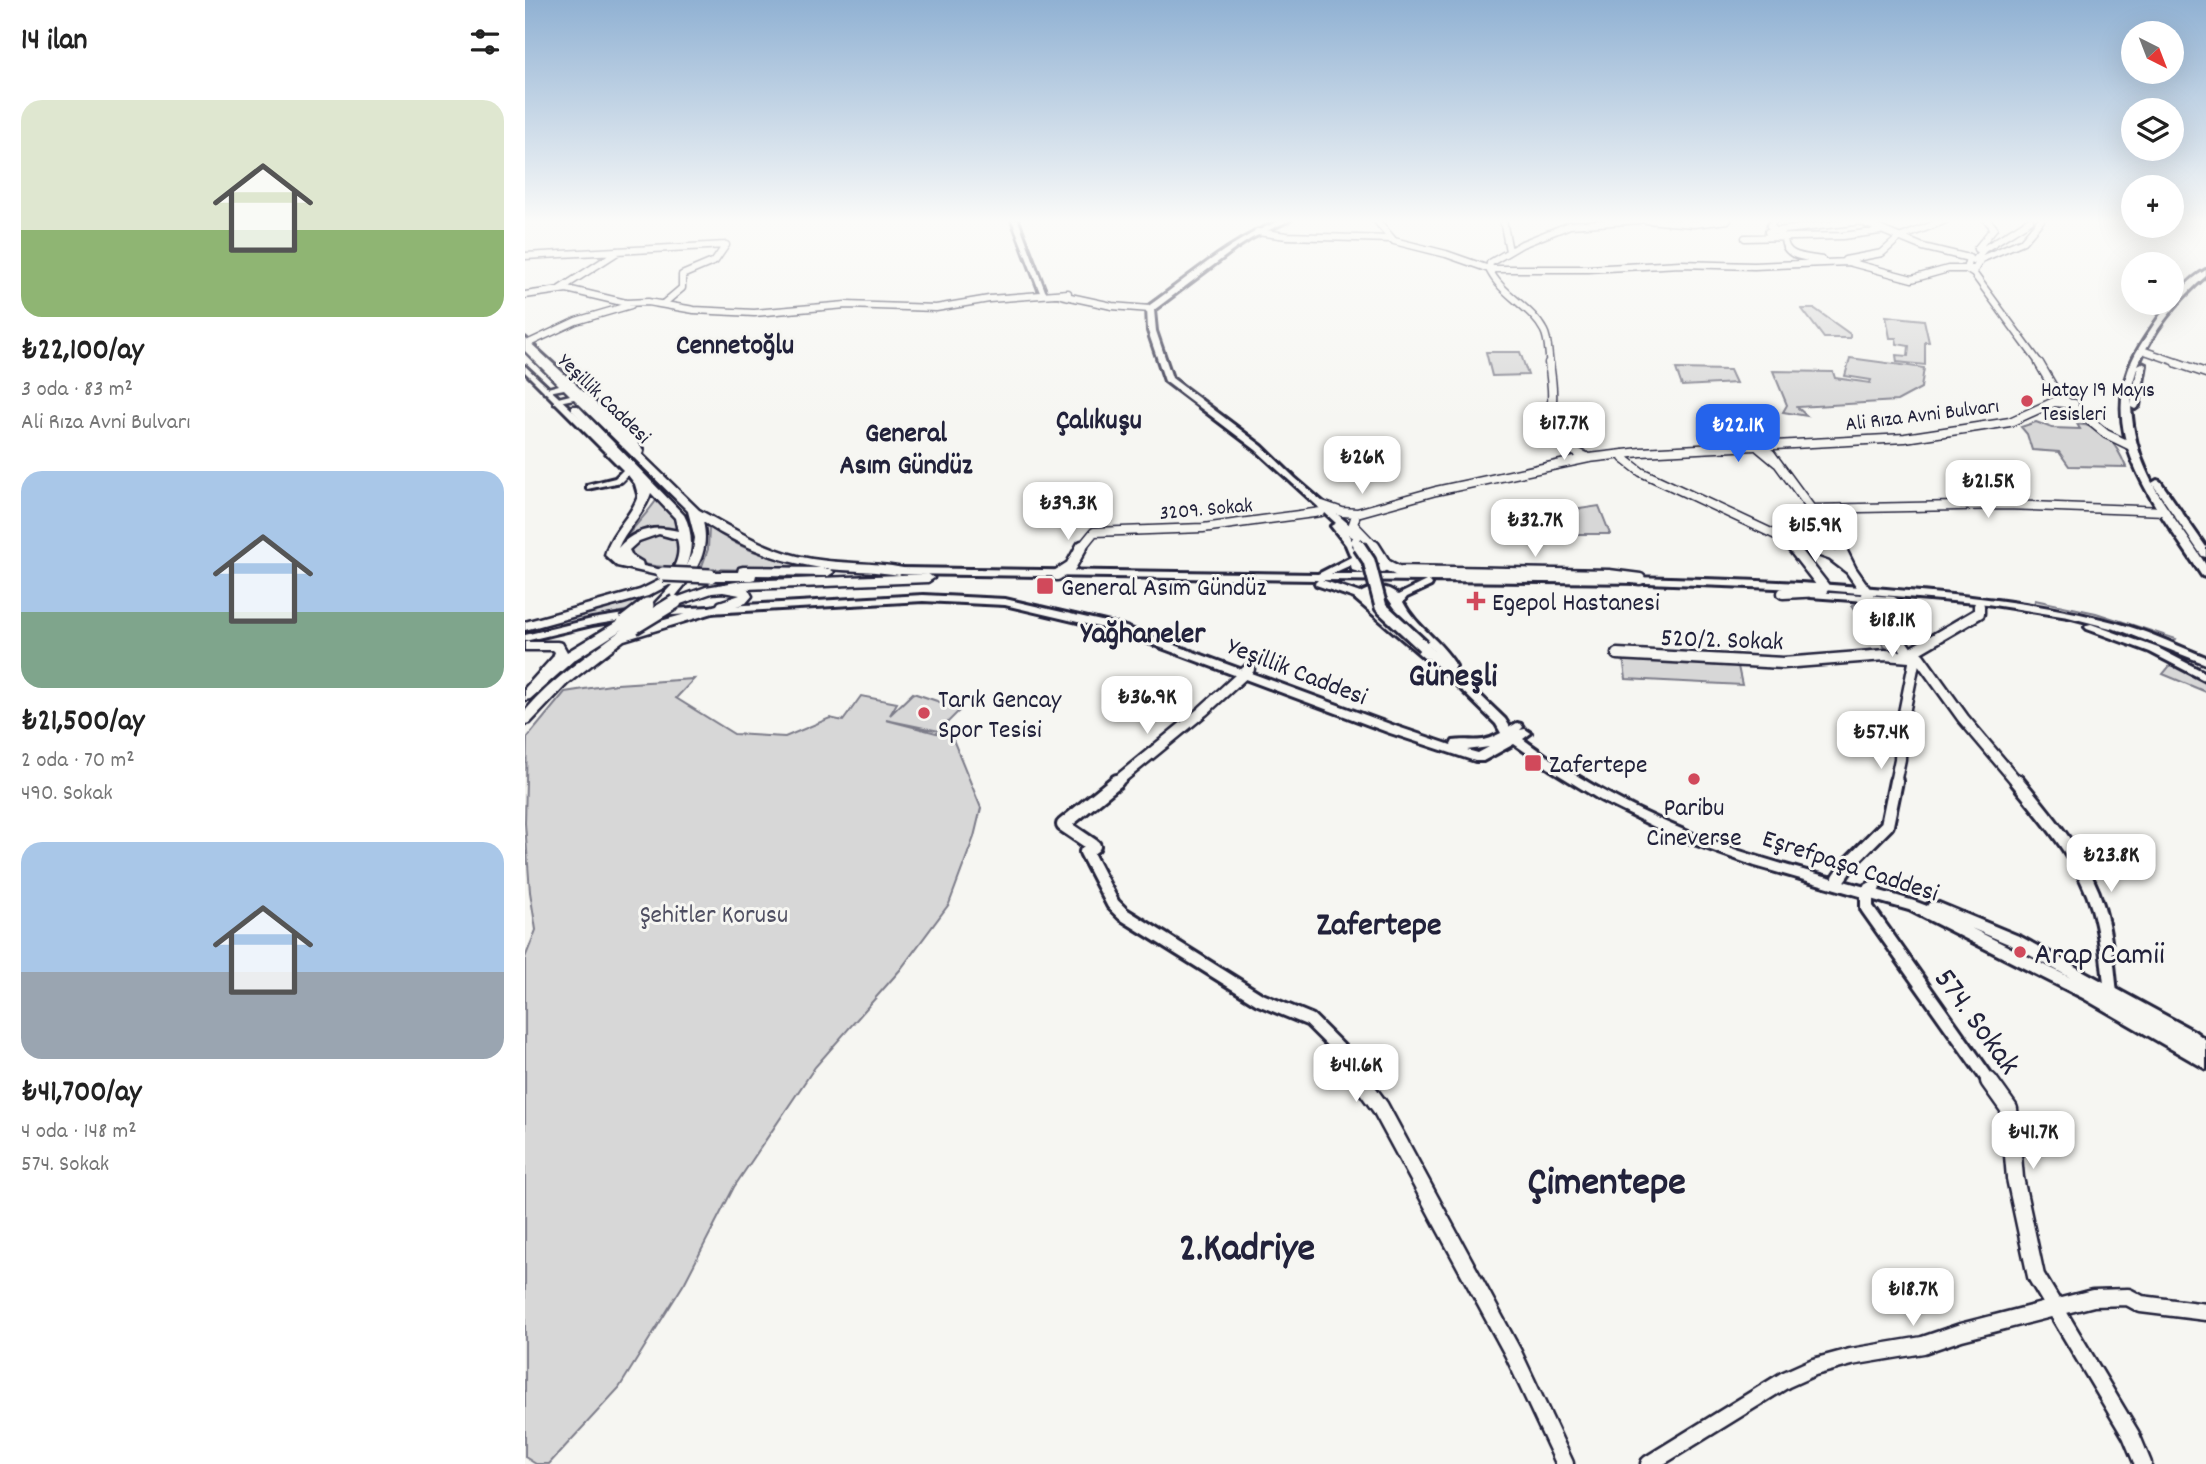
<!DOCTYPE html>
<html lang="tr">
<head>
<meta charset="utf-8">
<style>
  :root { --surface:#fff; --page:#f2f2f2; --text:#222; --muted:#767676; --accent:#2563eb }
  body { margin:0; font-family:Dekko,sans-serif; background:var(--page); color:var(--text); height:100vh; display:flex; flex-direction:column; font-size:26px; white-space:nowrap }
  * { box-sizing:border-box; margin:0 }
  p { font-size:23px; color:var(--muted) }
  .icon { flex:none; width:38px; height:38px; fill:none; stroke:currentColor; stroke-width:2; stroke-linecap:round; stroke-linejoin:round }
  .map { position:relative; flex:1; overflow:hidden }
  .drawer { display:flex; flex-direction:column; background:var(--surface); width:525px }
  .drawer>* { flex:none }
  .needle { width:46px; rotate:138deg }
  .buttons { position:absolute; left:1596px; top:21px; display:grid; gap:14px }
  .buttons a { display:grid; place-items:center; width:63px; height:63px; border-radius:50%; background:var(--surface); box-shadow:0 7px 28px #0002; font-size:35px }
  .price { position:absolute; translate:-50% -60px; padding:0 16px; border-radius:14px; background:#fff; color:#222; font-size:23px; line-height:46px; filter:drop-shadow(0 2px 4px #0008) }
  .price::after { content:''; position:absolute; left:50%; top:42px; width:21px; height:16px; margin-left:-10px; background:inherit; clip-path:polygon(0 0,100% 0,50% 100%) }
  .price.current { background:var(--accent); color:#fff }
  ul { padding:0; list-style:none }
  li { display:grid; align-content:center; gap:14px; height:371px; padding:0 21px }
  li span { display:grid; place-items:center; height:217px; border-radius:21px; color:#555 }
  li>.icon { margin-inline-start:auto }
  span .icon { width:126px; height:126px; fill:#fffc; stroke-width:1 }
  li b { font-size:30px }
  h2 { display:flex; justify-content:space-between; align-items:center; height:84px; padding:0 21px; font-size:30px }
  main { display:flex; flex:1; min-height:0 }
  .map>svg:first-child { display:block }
  .green { fill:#d7d7d7; stroke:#7c7c89; stroke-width:2 }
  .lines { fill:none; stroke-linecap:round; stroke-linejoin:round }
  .secondary-far4-casing { stroke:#22223b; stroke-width:9 }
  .secondary-far3-casing { stroke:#22223b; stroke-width:11 }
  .secondary-far2-casing { stroke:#22223b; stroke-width:15 }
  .secondary-far1-casing { stroke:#22223b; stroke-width:18 }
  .secondary-casing { stroke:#22223b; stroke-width:21 }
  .primary-casing { stroke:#22223b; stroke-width:6 }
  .highway-casing { stroke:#22223b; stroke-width:5 }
  .secondary-far4 { stroke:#f6f6f2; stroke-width:6 }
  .secondary-far3 { stroke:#f6f6f2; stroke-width:8 }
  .secondary-far2 { stroke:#f6f6f2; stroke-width:10 }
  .secondary-far1 { stroke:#f6f6f2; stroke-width:12 }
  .secondary { stroke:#f6f6f2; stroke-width:16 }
  .primary { fill:#f6f6f2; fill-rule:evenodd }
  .highway { fill:#f6f6f2; fill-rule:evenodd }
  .primary-bridge-far1-casing { stroke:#22223b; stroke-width:12; stroke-linecap:butt }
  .primary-bridge-casing { stroke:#22223b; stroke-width:17; stroke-linecap:butt }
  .highway-bridge-casing { stroke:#22223b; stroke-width:18; stroke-linecap:butt }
  .primary-bridge-far1 { stroke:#f6f6f2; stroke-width:9 }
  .primary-bridge { stroke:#f6f6f2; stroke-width:11 }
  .highway-bridge { stroke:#f6f6f2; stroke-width:13 }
  .poi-dot { fill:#d1495b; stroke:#f6f6f2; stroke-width:2.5 }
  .labels { text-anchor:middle; stroke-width:6; stroke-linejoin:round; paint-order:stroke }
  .far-poi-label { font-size:21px; fill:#22223b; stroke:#f6f6f2; text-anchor:start }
  .far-street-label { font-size:21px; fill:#22223b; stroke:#f6f6f2 }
  .poi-label { font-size:26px; fill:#22223b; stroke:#f6f6f2; text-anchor:start }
  .street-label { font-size:26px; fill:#22223b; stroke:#f6f6f2 }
  .park-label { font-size:26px; fill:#4f4f62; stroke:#f6f6f2 }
  .far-district-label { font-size:28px; font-weight:bold; fill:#22223b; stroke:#f6f6f2 }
  .quarter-label { font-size:30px; font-weight:bold; fill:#22223b; stroke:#f6f6f2 }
  .near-poi-label { font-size:32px; fill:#22223b; stroke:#f6f6f2; text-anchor:start }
  .near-street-label { font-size:32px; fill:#22223b; stroke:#f6f6f2 }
  .district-label { font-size:33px; font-weight:bold; fill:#22223b; stroke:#f6f6f2 }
  .near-district-label { font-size:40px; font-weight:bold; fill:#22223b; stroke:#f6f6f2 }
</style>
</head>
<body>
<main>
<section class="drawer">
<h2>14 ilan<svg class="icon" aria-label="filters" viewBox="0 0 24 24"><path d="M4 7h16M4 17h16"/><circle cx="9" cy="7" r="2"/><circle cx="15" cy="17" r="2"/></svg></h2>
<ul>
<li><span style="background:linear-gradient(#dfe7d0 60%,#8fb573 0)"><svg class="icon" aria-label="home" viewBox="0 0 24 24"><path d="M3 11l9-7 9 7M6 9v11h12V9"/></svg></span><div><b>₺22,100/ay</b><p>3 oda · 83 m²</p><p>Ali Rıza Avni Bulvarı</p></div></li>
<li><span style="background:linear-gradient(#a9c7e8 65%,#7fa58c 0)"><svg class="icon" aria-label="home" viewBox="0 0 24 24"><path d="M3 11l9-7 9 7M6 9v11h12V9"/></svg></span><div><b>₺21,500/ay</b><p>2 oda · 70 m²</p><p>490. Sokak</p></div></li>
<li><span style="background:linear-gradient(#a9c7e8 60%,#9aa5b1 0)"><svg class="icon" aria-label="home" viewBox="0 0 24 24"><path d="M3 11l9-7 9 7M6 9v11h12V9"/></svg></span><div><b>₺41,700/ay</b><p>4 oda · 148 m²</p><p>574. Sokak</p></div></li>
</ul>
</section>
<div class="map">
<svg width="1681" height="1464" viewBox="0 0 1681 1464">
  <rect width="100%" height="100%" fill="#f6f6f2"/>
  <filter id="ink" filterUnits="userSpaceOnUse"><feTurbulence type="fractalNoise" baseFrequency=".0143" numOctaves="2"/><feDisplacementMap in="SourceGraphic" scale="14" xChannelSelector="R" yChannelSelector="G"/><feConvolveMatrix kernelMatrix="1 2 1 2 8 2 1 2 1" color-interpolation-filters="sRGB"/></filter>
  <g filter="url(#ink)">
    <path class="green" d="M1277,309H1290L1325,334V338H1299Z
      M1361,316L1399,320L1404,342H1400V365L1372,362L1371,355L1383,356L1384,346L1372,344L1371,338H1365Z
      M961,352H995L1003,375L967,376Z
      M1325,358L1399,368L1396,388L1372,401L1272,407L1282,416L1258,412L1262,405L1248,371L1308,372L1310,378L1345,383L1346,380L1320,376Z
      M1151,369L1205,370L1211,383L1157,386Z
      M1511,422L1527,428L1555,429L1552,424C1579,426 1591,443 1601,467L1544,466L1534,452L1507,450L1502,434L1496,427Z
      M132,499L148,514L157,530L124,532L95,552C100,532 121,517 132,499Z
      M1074,506L1085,534H1047L1041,511Z
      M184,527C224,555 253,561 301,568L298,571L176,569L183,549Z
      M135,534L153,538L156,550L150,566C135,568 110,567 106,549L117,539Z
      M136,587L113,608L0,633V627Z
      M1510,600L1571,613L1651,639L1647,645L1601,628L1509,607Z
      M1335,603L1348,605L1380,654H1365L1327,605Z
      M1098,657L1212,662L1217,685L1101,679Z
      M1647,663L1681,682V692L1638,674Z
      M169,679L151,698L209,734L260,737L305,718L318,721L336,696L372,703L365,715L388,693L436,709L414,731L361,720L427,737L456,808L449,837L424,904L375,970L290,1067L209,1187L160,1282L94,1388L24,1464H11L0,1457V958L11,930L5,892L0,823L2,738L40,692L92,684Z"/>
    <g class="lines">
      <g class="secondary-far4-casing">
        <path id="secondary-far4" d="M851,220L869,241L921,254L964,269H1063L1155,264L1229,266L1323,262L1387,279L1423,269H1450
          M978,220L984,251
          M1121,220L1169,224L1203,220
          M1249,220L1245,226L1259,238C1259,258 1281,257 1297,260
          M1332,220L1398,247L1444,258L1441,269
          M732,232L762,236L866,239
          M1243,232L1338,221
          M1220,238L1318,236L1355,231
          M1452,249L1469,228L1462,220
          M0,256L201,245
          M1320,260L1357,253L1374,238L1421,220
          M1448,261L1459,249L1505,220
          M964,269C976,295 1006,306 1019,331C1024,340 1023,355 1025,364
          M964,269L965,263L997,244L1045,225L1115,220
          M1441,269L1449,274L1515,364
          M1450,269L1456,259L1498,241L1516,220
          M35,289L94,251
          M0,295L42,289L101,303L123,302L169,310L229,313L321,305L411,308L464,299L543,293
          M536,295L587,306L625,309
          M138,304L157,288V275L190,261L201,245
          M4,343L51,321L106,305
          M1617,350L1657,364"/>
      </g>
      <g class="secondary-far3-casing">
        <path id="secondary-far3" d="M1024,363C1026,376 1028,388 1027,402C1027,409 1022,417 1023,424C1024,443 1049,451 1064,458
          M1514,363L1532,394L1581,434L1608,447
          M1652,363L1681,373
          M1098,454V458L1116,472L1255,537L1287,548
          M1252,463L1234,448L1235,446L1246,454L1315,548
          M797,505L817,512L832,513L911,491L1064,458L1116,452L1380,438L1485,422L1529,402L1549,404
          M1287,509L1481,505L1640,511
          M830,518L828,524L851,548
          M1263,541L1269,548
          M556,548L569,532L678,528L796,512"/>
      </g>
      <g class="secondary-far2-casing">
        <path id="secondary-far2" d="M849,546L861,565L873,571L1084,575L1115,579
          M1282,546L1307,555L1324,568
          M1314,546L1326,570L1383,652
          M532,575L546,566L557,546
          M1258,593L1296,591L1299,587L1267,546
          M1389,651L1454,613V606
          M1092,654L1258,663L1360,655L1385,657
          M1394,657L1438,718L1493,783
          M590,783L678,711L724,669
          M1370,783L1375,759L1376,728L1390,658"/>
      </g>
      <g class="secondary-far1-casing">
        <path id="secondary-far1" d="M592,781L538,825L569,846L561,852L588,904L598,914L734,999L785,1020L815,1050L838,1082
          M1492,781C1523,819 1559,860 1573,908C1581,936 1583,965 1586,994
          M1314,878L1326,861L1362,825L1371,781
          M1349,887L1342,891V908L1465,1082"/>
      </g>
      <g class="secondary-casing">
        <path id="secondary" d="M836,1081L855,1107L988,1353L1040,1464
          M1464,1081L1484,1109L1490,1178L1511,1276L1606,1435L1618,1464
          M1124,1464L1260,1380L1289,1367L1326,1357L1398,1345L1436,1332L1568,1298L1603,1297L1616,1304L1681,1312"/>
      </g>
      <g class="primary-casing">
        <path id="primary" d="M487,220H493L522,296L516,295Z
          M757,220H765L727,238L710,249L629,310L631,331L647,378L737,446L770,478L840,538L841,540L836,543L823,534L837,558L836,567L850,569L857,563H865L866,565L862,570L852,575C1022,576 1192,575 1361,589C1443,596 1523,603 1602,626C1629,634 1655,647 1681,657V664L1597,631L1543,617L1462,604L1299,590L1122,583L904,581L907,584L906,586L882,597L878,602C891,627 917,641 931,666L928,669L980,719L985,727L992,723L996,724L998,727L995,730L1000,729L1006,733L998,739C1064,788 1137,825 1215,851C1272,870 1331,883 1389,901L1402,906L1404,903L1409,902L1414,903L1496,937L1669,1031L1681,1040V1069L1558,998L1384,910L1230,866L1152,838L1075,800L1026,770L989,744L958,761H950L865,733L591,631L480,605L398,601L130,616L125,613L130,610L398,595L480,599L598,626L873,727L926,745L928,741C947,738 954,745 974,734L976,733L971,724L905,659L899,658L829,598L791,585L790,583L793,580L374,574L369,571L374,568L793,574L826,557L821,545L806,526L811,523L731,450L640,381L623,331L622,307C666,276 706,239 757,220ZM826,565L827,570L840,574H806ZM797,580L901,581L873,595C862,584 847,586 835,593ZM850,593L860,594L879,621L909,651L902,644L895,643L849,604L845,596ZM964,747L953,753L942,750ZM1446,928L1486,945L1546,978Z
          M1681,270V276C1653,300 1628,331 1613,365L1617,363L1621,365L1614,406L1610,409L1606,407C1611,479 1646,509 1681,565V577L1677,576C1640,518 1576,446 1603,371C1608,356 1617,342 1626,329C1640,308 1659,282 1681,270ZM1613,365L1606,405L1607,385Z
          M0,338L112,441L118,450L116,459H110V450L106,445L0,344Z
          M0,366L90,450L120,483L122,496L120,498H114L110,484L103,475L96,482L62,489V485L90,478L98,470L0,372Z
          M1632,480L1635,481L1681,547V557L1677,556L1627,483Z
          M1289,592L1369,597L1374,600L1369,603L1285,597L1284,595Z
          M112,612L116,613L117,615L116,617L67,625L0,641V635L67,619Z
          M1566,624L1633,648L1681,673V681L1625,652L1562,629L1560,627L1562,625Z"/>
      </g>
      <g class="highway-casing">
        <path id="highway" d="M0,343L42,382H49L51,384L47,387L53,392H61V396L58,397L174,510C211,530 244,552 287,559C317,564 348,562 378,568L380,571L374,575C351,571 327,571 304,569C259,564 216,547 178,522C186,554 168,576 148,599L181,587L217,581L403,574L409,578L403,582L220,589H223L227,596L221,603L99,640L42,684L5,723L0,724V711C28,678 64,654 98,629L49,660L5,699L0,700V688L28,657L30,652L28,650H0V642H32L37,643L42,652L95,620H103L104,625L109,623L115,627L192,605L194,602L215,595L198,592L187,593L150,606L144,602L139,608H131L129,605L131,602L147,585H144L123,596L0,630V622L115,590L141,577L92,566L80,555C87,527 113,513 116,483L47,410V406H53L159,515C168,532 168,550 160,568L168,551L170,538L163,511L49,399L29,403V399L45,395L39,389L19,393V389L34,385L0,351ZM126,493L150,518L153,531C130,525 109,529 93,548C101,528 119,515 126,493ZM134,534L152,539C156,552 152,566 142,576V571L118,566L117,562L107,556L104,550L114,541Z
          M218,567L303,568L309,572L303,576L231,575L230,579L226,580H185L179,576L185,572H213L214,568Z"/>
      </g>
      <use href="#secondary-far4" class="secondary-far4"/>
      <use href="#secondary-far3" class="secondary-far3"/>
      <use href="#secondary-far2" class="secondary-far2"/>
      <use href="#secondary-far1" class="secondary-far1"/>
      <use href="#secondary" class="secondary"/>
      <use href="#primary" class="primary"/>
      <use href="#highway" class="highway"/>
      <g class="primary-bridge-far1-casing">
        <path id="primary-bridge-far1" d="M831,541L836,548"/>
      </g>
      <g class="primary-bridge-casing">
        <path id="primary-bridge" d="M834,546L844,561L856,607L898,646"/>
      </g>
      <g class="highway-bridge-casing">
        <path id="highway-bridge" d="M138,574L185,576
          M99,623L122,605
          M109,627L150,602"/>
      </g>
      <use href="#primary-bridge-far1" class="primary-bridge-far1"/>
      <use href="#primary-bridge" class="primary-bridge"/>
      <use href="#highway-bridge" class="highway-bridge"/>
    </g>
  </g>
  <linearGradient id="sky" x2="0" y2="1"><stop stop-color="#90b1d3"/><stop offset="0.52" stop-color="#fbfbf9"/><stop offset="1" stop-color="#fbfbf9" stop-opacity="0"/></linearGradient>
  <rect width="1681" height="425" fill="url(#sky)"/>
  <g class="poi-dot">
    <circle cx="1502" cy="401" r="7"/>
    <rect x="511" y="577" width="18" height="18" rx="3.5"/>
    <path d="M947.5 590.5h7v7h7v7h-7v7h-7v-7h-7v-7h7z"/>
    <circle cx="399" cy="713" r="7"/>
    <rect x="999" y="754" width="18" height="18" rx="3.5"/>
    <circle cx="1169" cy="779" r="7"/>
    <circle cx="1495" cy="952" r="7"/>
  </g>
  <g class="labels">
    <g class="far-poi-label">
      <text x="1516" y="396">Hatay 19 Mayıs<tspan x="1516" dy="24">Tesisleri</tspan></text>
    </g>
    <g class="far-street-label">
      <text transform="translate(80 398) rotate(44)" y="7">Yeşillik Caddesi</text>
      <text transform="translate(1397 414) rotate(-7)" y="7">Ali Rıza Avni Bulvarı</text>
      <text transform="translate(681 508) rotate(-5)" y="7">3209. Sokak</text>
    </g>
    <g class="poi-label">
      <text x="536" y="595">General Asım Gündüz</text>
      <text x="967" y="610">Egepol Hastanesi</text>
      <text x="413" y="707">Tarık Gencay<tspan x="413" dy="30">Spor Tesisi</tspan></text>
      <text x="1024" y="772">Zafertepe</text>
      <text x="1169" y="815" text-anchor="middle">Paribu<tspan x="1169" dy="30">Cineverse</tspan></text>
    </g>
    <g class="street-label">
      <text transform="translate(1197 638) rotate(2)" y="9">520/2. Sokak</text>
      <text transform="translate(773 670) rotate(21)" y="9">Yeşillik Caddesi</text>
      <text transform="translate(1326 864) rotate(18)" y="9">Eşrefpaşa Caddesi</text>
    </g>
    <g class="park-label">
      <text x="189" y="922">Şehitler Korusu</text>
    </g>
    <g class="far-district-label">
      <text x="210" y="353">Cennetoğlu</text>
      <text x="574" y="428">Çalıkuşu</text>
      <text x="381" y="441">General<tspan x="381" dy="32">Asım Gündüz</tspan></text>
    </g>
    <g class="quarter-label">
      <text x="618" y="642">Yağhaneler</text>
    </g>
    <g class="near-poi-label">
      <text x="1509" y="963">Arap Camii</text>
    </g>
    <g class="near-street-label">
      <text transform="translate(1454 1020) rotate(54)" y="11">574. Sokak</text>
    </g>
    <g class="district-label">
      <text x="928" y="685">Güneşli</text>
      <text x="854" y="934">Zafertepe</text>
    </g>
    <g class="near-district-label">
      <text x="1082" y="1193">Çimentepe</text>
      <text x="722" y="1259">2.Kadriye</text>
    </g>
  </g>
</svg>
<div class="buttons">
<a><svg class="needle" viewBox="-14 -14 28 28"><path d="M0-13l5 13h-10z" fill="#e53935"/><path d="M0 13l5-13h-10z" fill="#767676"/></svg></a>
<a><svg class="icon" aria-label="layers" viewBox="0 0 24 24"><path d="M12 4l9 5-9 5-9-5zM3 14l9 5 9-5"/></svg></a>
<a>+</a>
<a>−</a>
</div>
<b class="price" style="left:1039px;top:462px">₺17.7K</b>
<b class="price current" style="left:1213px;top:464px">₺22.1K</b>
<b class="price" style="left:837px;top:496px">₺26K</b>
<b class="price" style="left:1463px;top:520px">₺21.5K</b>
<b class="price" style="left:543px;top:542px">₺39.3K</b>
<b class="price" style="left:1010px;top:559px">₺32.7K</b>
<b class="price" style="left:1290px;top:564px">₺15.9K</b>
<b class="price" style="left:1367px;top:659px">₺18.1K</b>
<b class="price" style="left:622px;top:736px">₺36.9K</b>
<b class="price" style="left:1356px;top:771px">₺57.4K</b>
<b class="price" style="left:1586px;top:894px">₺23.8K</b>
<b class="price" style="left:831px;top:1104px">₺41.6K</b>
<b class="price" style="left:1508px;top:1171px">₺41.7K</b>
<b class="price" style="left:1388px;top:1328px">₺18.7K</b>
</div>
</main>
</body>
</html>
